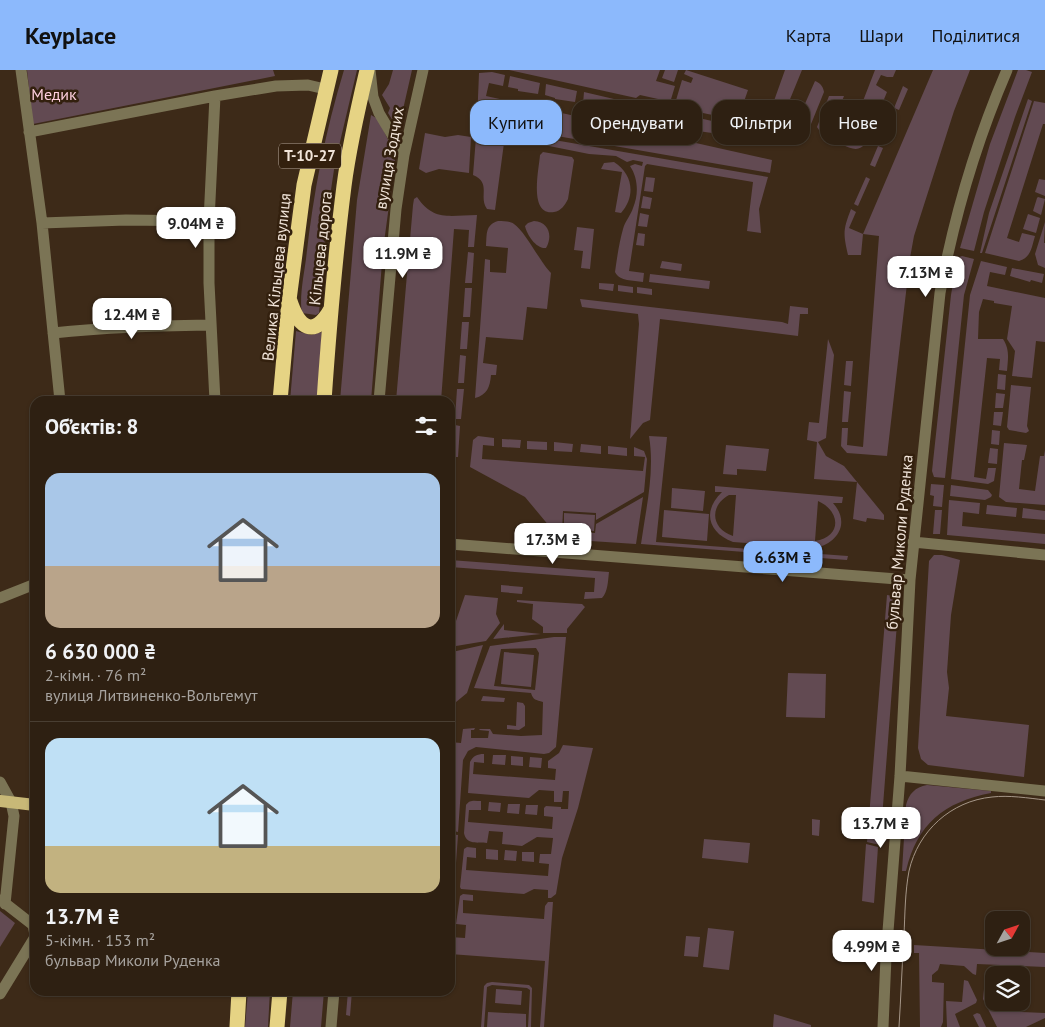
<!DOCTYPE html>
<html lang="uk">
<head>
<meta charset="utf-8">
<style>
  :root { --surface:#2e2012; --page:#3a2d20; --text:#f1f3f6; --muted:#a7a39f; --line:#493e32; --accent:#8cb9fc }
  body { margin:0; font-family:"PT Sans",sans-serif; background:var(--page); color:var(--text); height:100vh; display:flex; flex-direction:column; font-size:19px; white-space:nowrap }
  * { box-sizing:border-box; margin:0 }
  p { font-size:16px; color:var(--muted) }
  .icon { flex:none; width:28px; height:28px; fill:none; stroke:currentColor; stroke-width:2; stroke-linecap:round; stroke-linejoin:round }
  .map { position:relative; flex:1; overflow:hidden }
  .sheet { position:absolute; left:30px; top:326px; width:425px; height:600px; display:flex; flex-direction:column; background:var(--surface); border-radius:15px; box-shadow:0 1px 4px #0004,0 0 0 1px var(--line) }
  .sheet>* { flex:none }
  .guide { position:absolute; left:470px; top:30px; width:475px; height:45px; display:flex; gap:10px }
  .needle { width:32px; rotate:50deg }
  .fabs { position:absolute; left:985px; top:841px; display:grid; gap:10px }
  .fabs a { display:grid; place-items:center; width:45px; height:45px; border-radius:10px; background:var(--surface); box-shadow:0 1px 4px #0004,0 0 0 1px var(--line); font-size:25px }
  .price { position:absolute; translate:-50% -42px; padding:0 11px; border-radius:10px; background:#fff; color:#222; font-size:16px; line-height:32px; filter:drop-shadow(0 1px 2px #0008) }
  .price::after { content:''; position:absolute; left:50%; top:30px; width:15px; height:11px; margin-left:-8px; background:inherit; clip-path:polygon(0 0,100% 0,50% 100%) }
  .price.current { background:var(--accent); color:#111 }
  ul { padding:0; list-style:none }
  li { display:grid; align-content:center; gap:10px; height:265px; padding:0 15px }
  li+li { border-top:1px solid var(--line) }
  li span { display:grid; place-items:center; height:155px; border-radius:15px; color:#555 }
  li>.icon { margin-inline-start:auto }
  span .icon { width:90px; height:90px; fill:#fffc; stroke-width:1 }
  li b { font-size:21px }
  h2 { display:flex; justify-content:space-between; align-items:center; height:60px; padding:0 15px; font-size:21px }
  .pill { padding:0 18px; border-radius:15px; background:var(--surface); box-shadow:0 1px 4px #0004,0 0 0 1px var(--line); font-size:18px; line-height:45px }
  .pill.current { background:var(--accent); color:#111 }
  header { display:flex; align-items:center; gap:30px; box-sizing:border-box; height:70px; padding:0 25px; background:var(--accent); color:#111 }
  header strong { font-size:24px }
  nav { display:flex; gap:28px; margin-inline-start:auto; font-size:18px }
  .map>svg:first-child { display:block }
  .green { fill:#624a52; fill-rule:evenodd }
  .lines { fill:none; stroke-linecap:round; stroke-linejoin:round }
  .minor { stroke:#7b7455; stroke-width:11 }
  .major { stroke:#c8b877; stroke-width:12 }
  .highway { stroke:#e6d384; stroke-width:15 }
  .tram { stroke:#a59688; stroke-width:1 }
  .labels { text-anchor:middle; stroke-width:5; stroke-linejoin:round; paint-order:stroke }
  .shield { fill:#33200e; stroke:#b8a99c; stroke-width:1 }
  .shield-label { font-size:15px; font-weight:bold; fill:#f1e4d9 }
  .park-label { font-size:16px; fill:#fecfde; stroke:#33200e }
  .street-label { font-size:16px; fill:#f1e4d9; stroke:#33200e }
</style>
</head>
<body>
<header>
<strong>Keyplace</strong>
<nav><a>Карта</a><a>Шари</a><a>Поділитися</a></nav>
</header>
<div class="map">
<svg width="1045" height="957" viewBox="0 0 1045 957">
  <rect width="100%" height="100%" fill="#3d2a18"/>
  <path class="green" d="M27,0H273L275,6L33,54Z
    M344,0H357L335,93L328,140L319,243L316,245L302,243C299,228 304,204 306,189C313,125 325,62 344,0Z
    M393,0H412L399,57H397L388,43L390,38L382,25L389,14Z
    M509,0H660L656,11L675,16L669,36L661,34L658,29L640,25L636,28Z
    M665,0H678L674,12L662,8Z
    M686,0L748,20L739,46L727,48L674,37L682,10L691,13L693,8L684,4Z
    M785,0H802L786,39L800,45L815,11C820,13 823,16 824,22L809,59L784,60L765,56Z
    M875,0H896L893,7H887L881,5L876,15L887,22L866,73C859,82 852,79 843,75L840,64L849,67Z
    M933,0H970L954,41L914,166L910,188L887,386L847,383L841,376L842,358H848L847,375L863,377L879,166L863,164L861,185H848C843,163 843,160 851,139L856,142L849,158L863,164Z
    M1018,0H1026L1032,2L1015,47L984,142L974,181L960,178L990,74Z
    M492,2L505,5L503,16L489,13L486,26L772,90L770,103L477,52L479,3Z
    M510,6L540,13L538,24L518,21V19L508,17Z
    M546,14L577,21L575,32L555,29V28L545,25Z
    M903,16L908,19L899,40L894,38Z
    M584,22L614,29L612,40L603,38L602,40L583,34Z
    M829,26H844L832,57L839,61V73L823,66L817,57Z
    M1028,29L1032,31L982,183H980L989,143Z
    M620,30L648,36L646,48L618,41Z
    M1034,31L1045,33V54H1043L1007,168L1019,172L1022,163L1035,166C1032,176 1031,188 1019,191L985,183Z
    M748,37L765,42L761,55L746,51L744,47Z
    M654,38L683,44L681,55L673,54L672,55L652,49Z
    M371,45L378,49L393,80L395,91L383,180L371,331H340L357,130Z
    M690,46L721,53L719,64L698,61V59L687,57Z
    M727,54L757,61L755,72L735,69V67L724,65Z
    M496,60L768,107L759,139L761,163L747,161L753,112L647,94L645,96L629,201L644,203L643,212C633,210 620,212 615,202C617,188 619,173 623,159C625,151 631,145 633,138C639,124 638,108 630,96L635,94L642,96L643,92L633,90L627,92L616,86L589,84L509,68L495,64Z
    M765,62L778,65L775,76L762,73Z
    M425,63L445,67L458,65L471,67L469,103L439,99L426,103L419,99Z
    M476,67L504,73L495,140L487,139C478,127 492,113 473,105Z
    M878,76L883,78L875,97L870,95Z
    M543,82L572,87L574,90L568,129C565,135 561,141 554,142C528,146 539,99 540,85Z
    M614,92C633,104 636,126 621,143L615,142L622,102L601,99L604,93Z
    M646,107L655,108L653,122L644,121Z
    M866,107L870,109L858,136L854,134Z
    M1039,109L1045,110V126L1035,122Z
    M643,126L652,128L650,139L641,138Z
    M417,127C434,152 450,145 477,145L474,177H468L469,160L454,159L441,331H396L413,135L414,129Z
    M1038,127L1045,129L1041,145L1033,141L1037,128Z
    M640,143L649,145L647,157L638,156Z
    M1028,144L1040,148L1036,163L1023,159Z
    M498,151C504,151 510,151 514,154C525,161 540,192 551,203L547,239L527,237L523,270L486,267L483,293L497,295L496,305H491C490,317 487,325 475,328L485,189L490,190V202L506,203L508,178L486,176C487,164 485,155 498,151Z
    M534,151C549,152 553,166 546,178C536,179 527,165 525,156L528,153Z
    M1045,152L1044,173H1045V198L1038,195L1035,184Z
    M577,157L594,159L590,199L581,198L583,181L574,180Z
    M638,163L645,164L644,176L636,175Z
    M468,182L474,183L472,213H465Z
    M962,186L974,189L964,225L945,408L934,407L932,401L951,225L957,189L959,187Z
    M662,191L682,194L681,201L660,198Z
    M981,191L1007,197L1005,205L990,202L987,216L1045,228V272L1036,271L1032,308L1012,306L1015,281L1007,269L1012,236L994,233V231L983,229L979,242L978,269H1003C1010,280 1008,288 1007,301L999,300L1000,289L987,288L974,407L986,409L988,398H996L994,411L988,414L951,409L970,225Z
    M1012,198L1044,204L1042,213L1031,210L1030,212L1010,206Z
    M650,204L710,211L709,219L649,212Z
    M599,213L614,214L613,221L599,219Z
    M618,215L633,217V223L618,221Z
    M637,217L652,219V225L637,223Z
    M465,218H472L470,247H463Z
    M580,229L782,252L788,254L790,236L808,238V244H800L798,266L660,249L650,350L643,353L630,369L639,254L638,244L582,237Z
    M462,252H469L467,279H460Z
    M296,261L311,265L322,262L317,331H290Z
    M828,269L834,285L826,368L818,372L826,386L844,396L884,445V450L867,448L866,452L853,449L857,412L814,409L817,372L807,370L809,352L819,353Z
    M460,285L466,286L464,313H458Z
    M846,291H853L851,316L844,315Z
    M998,304L1006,305L1005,320L997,319Z
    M1011,315L1031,317L1027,356L1029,361L1026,363L1009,360L1007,357Z
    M457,319H464L461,349H455Z
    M844,321L851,322L848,352H842Z
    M996,323L1005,324L1003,338H995Z
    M994,342H1003L1001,356L993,355Z
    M455,355L460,356L458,387H450V371L453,370Z
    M992,360L1000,361L999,375L991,374Z
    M478,366L494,368V376L483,375L482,389L643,401L645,387L634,386V377L644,381L647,389L644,422L596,450V443L563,441L562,461L595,463L596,454L643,427L636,474L560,469L525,427L470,397L473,370Z
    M649,366L667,367L656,472L848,486L847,490L641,474C646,438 655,402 649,366Z
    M502,369L521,370L520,378L502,377Z
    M527,371L547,372V380L527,379Z
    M554,372L573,374L572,382L554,381Z
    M1004,373L1027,375L1024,390H1022L1019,419L1035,421L1040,386H1044L1045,380V435L1006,432L999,427Z
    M581,374L601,376V384L580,382Z
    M726,375L769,379L766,401L737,399V405L723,404Z
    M608,376L627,378V386L608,384Z
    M990,378L998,379L997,394L988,393Z
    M931,414L944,415L942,437L933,436L934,426L930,425Z
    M951,415L988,420L992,425L991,427L985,430L950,426Z
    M715,416L843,427L842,433H833C850,452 839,472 816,478L733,472C708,463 702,441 722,422H715ZM729,425H736L733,466C711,459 709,436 729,425ZM818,431C841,441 842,467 815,471Z
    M672,418L705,421L703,441L671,438Z
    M949,430L980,433L979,444L963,442L962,456L1045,464V474L947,465Z
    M987,435L1017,438L1016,447L986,444Z
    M1023,438L1045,441V450L1022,448Z
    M664,440L709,444L707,471L662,467Z
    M935,440H942L940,464H933Z
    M564,443L595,445L594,461L564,459Z
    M934,485H942L960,490L951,545L947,602L949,618L946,646L1029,655L1024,707L928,695L921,689L918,678L929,491Z
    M450,490L609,502C608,510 608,522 602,528L584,529L585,522H594L595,508L450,497Z
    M501,515L523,517L522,524L501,522Z
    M465,525L498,528L496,544L500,553L486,571L450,577V549L456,551Z
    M887,525L899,527L880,775L867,772Z
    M517,530L582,534L585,537L567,559V563H543V557L532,549L533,534L517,532Z
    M504,554V560L541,564L493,569Z
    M554,567H566L556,677L549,683L544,684L476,677L468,681L463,690L458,762L450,760V672L461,673L463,659L475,658L474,660H471V668H488L489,661L479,660L480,659H490L493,664L521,666L542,665L543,632C536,630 533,630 531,623L474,618L490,576ZM536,578L539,583L535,620L494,616L501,579Z
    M483,575L467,623L450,637V588H452V582Z
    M504,582L534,585L531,617L501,614Z
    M788,603L826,604L825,648L786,647Z
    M483,626L505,628L504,632L481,631Z
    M517,632L523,633L525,636V656L519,660L507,659V655L516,656Z
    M563,675L593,678L578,738L562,788L556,824L551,828H548V820L534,819L524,824L461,819L460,817L464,779L467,777L476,778V788L467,787L466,800L548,806L549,794L539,793L540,784H551L553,768L537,767L522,776L502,774L503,762L489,761L487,773C478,772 466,775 464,763L466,735C470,729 475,731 481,731V740H469L468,752L552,759L553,747L544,746V738L546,736L561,737V739H568L569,721H563L562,732H554V721L539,720L529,728L468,723L470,692C473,686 477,684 484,684V693L474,692L473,704L555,710L556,699L548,698V691L559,683Z
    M493,685H506L505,695L492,694Z
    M511,686L523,687V696L511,695Z
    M530,687L542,688L541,698L529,697Z
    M927,715L991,721V723C944,732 917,754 906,801H902L906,735C909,724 915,717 927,715Z
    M489,732L501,733L500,742L488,741Z
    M508,734H520L519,744L507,743Z
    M526,735H538L537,745L525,744Z
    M812,749L820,750L819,766L812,765Z
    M450,764L458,765L455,807L450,803Z
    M704,769L750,773L748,793L702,788Z
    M866,774L878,777L874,833L862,831Z
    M486,779L498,780V790L486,789Z
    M505,780L517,781L516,791L504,790Z
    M522,782H534V792L522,791Z
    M463,824L473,825V831L463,830V843L544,849L545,836L548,832H553L544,957H540L545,891L450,884V867L465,868L466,855L456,854L460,826Z
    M0,841L15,853L0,877Z
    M708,858L734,861L729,900L703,897Z
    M686,866L700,867L698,887L684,886Z
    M914,875L1045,883V897L977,894L976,905L973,904L964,896L940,894L938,900L932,905V912L944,913L943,952L941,957H920L919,883H914Z
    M964,910L968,911L977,930L976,933L955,944L960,957H947L946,931L962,932Z
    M492,912L529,915L532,918L531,957H528L530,920L527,918L492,915L487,917L484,957H481L484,916L487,913Z
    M988,917L993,918L994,920L995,941L1045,943V948L1026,957H997L983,929L984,919Z
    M496,919L522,921L521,935L495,933Z
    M248,921H270L268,957H245Z
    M293,921H324L321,957H290Z
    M348,921H352L350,946L346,945Z
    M488,942L526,944V957H487Z
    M977,943L980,944L986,957H979L973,945Z
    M774,944L811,955V957H773Z"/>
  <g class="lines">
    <path class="minor" d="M21,0L42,153L60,331
      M370,0L373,27L379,43L404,85
      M29,62L215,26L276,16L308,15L325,19
      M42,153L126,150L209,151
      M53,263C105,257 158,256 210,255
      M215,331L209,213V151L215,26
      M379,331L396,139L404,85L423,0
      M913,472L1045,485
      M450,474L910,510
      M0,528L35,514
      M900,706L1045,721
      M0,712L11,732L14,746L5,834
      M1,830L33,855L35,865
      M0,924L35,867
      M331,957L334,921
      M883,957L886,887L900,706L910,510L940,223C954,147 976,72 1007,0"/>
    <path class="major" d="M0,731L35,735"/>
    <path class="highway" d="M290,231C299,258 314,269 331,239
      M280,331L289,230L304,115L331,0
      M324,331C329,259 335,187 344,116C349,77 358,38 367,0
      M237,957L239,921
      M277,957L280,921"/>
    <path class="tram" d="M899,957C901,926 902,896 904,865C905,844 905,822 909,801C918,761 951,731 992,727C1009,725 1028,728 1045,730"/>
  </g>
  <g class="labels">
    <rect class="shield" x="279" y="73.5" width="62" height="25" rx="4"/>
    <g class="shield-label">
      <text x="310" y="91">Т-10-27</text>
    </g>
    <g class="park-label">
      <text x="54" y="30">Медик</text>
    </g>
    <g class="street-label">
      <text transform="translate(389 88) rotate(-80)" y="6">вулиця Зодчих</text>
      <text transform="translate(320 178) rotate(-84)" y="6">Кільцева дорога</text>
      <text transform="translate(276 207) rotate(-84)" y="6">Велика Кільцева вулиця</text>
      <text transform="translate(899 472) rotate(-85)" y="6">бульвар Миколи Руденка</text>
    </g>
  </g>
</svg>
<div class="fabs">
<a><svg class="needle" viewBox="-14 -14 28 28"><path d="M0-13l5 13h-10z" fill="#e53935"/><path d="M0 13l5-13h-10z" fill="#a7a39f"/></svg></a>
<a><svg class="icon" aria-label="layers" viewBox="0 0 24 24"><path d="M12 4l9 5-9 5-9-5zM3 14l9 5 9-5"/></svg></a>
</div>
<b class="price" style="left:196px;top:179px">9.04M ₴</b>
<b class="price" style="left:403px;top:209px">11.9M ₴</b>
<b class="price" style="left:926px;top:228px">7.13M ₴</b>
<b class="price" style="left:132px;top:270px">12.4M ₴</b>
<b class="price" style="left:553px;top:495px">17.3M ₴</b>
<b class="price current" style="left:783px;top:513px">6.63M ₴</b>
<b class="price" style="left:881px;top:779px">13.7M ₴</b>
<b class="price" style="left:872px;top:902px">4.99M ₴</b>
<div class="guide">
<a class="pill current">Купити</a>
<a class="pill">Орендувати</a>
<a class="pill">Фільтри</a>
<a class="pill">Нове</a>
</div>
<section class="sheet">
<h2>Об’єктів: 8<svg class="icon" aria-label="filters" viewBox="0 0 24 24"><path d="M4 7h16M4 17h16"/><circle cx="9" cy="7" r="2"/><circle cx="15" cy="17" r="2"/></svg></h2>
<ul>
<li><span style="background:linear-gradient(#a9c7e8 60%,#b9a48a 0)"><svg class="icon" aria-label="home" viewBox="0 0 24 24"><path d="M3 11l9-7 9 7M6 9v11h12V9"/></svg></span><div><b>6 630 000 ₴</b><p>2-кімн. · 76 m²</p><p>вулиця Литвиненко-Вольгемут</p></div></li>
<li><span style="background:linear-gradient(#bfe0f5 70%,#c2b280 0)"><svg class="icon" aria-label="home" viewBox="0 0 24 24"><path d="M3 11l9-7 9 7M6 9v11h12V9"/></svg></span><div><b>13.7M ₴</b><p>5-кімн. · 153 m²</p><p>бульвар Миколи Руденка</p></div></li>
</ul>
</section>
</div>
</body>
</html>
